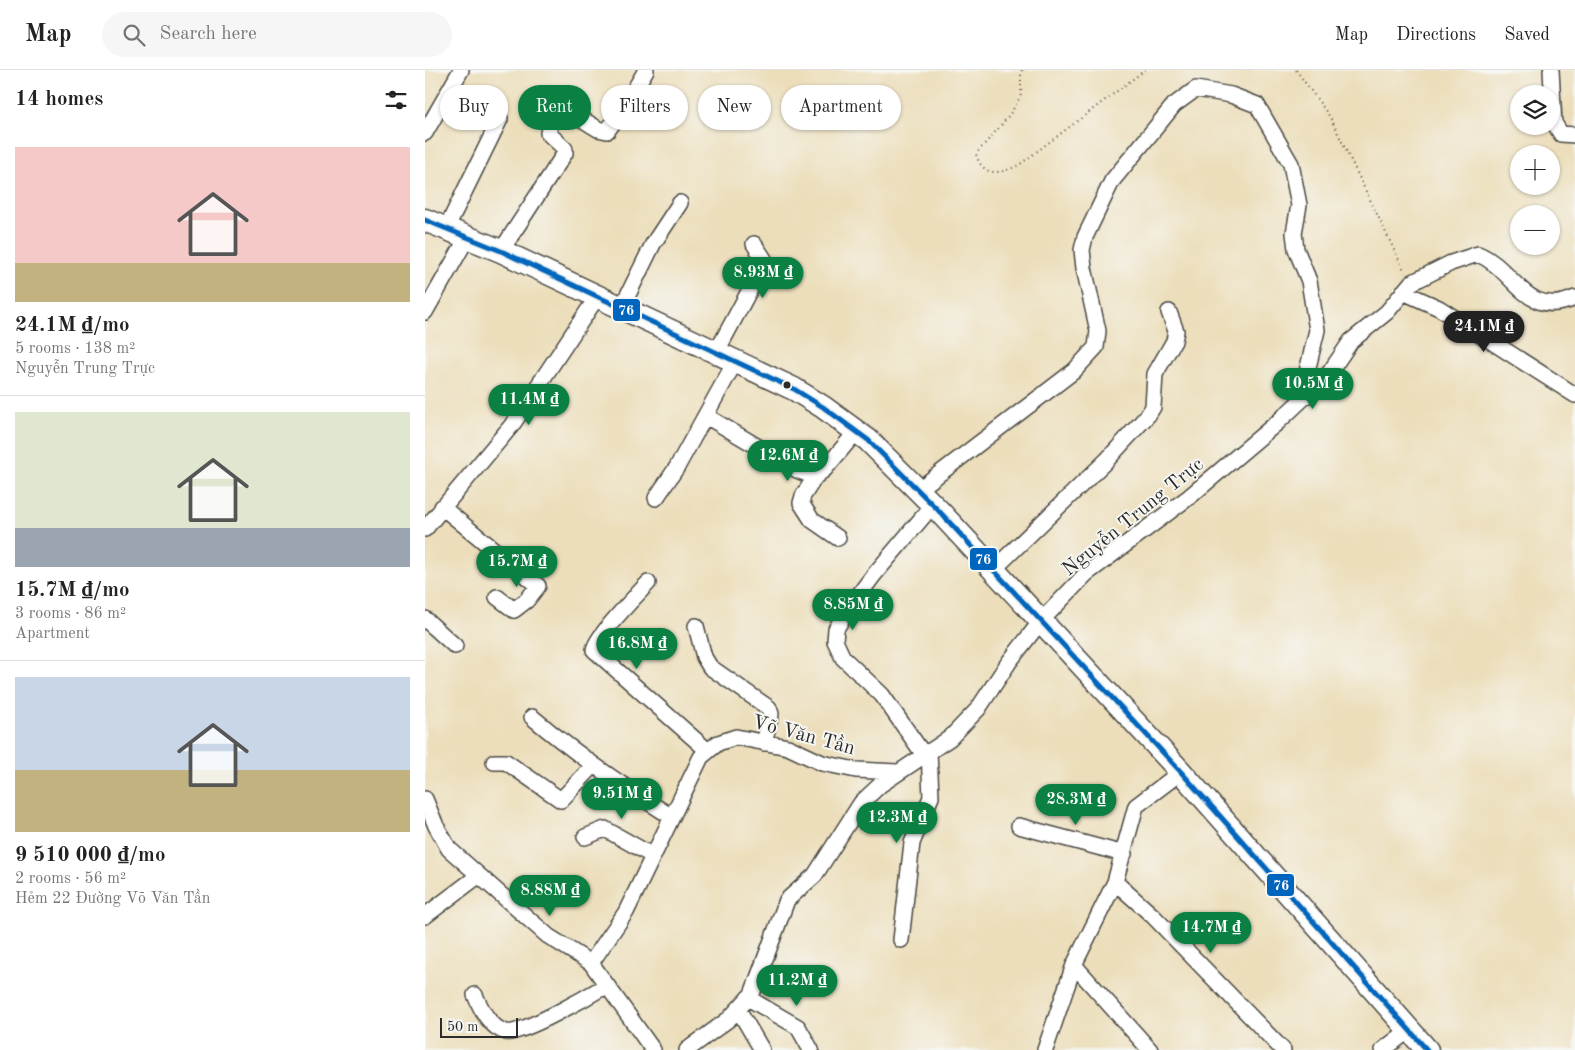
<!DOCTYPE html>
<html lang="en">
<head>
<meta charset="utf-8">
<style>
  :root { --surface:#fff; --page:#f6f6f6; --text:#222; --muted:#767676; --line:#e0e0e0; --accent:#0b8043 }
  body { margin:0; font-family:"Old Standard TT",serif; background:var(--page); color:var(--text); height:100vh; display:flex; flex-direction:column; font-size:19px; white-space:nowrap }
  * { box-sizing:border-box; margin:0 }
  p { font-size:16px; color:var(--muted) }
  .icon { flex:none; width:28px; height:28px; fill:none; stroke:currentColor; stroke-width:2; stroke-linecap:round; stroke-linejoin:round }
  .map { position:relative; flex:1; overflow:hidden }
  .panel { display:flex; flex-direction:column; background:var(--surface); width:425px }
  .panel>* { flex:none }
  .guide { position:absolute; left:15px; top:15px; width:475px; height:45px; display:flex; gap:10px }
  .buttons { position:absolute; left:1085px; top:15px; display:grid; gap:10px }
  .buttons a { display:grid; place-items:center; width:50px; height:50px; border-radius:50%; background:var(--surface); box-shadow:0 1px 4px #0004; font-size:25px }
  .scale { position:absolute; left:15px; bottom:12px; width:78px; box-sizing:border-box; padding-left:5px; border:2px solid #2b2b2b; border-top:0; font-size:14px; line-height:18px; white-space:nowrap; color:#2b2b2b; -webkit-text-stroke:4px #f6f6f2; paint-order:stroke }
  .price { position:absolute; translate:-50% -42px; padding:0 11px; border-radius:18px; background:var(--accent); color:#fff; font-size:16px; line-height:32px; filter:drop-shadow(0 1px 2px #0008) }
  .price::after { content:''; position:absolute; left:50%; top:30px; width:15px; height:11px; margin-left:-8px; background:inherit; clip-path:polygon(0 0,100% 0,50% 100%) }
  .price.selected { background:#222; color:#fff }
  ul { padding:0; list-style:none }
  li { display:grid; align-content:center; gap:10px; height:265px; padding:0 15px }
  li+li { border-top:1px solid var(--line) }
  li span { display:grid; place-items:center; height:155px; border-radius:0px; color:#555 }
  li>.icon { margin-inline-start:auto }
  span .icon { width:90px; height:90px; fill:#fffc; stroke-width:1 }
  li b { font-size:21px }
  h2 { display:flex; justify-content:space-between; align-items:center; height:60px; padding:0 15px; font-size:21px }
  .chip { padding:0 18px; border-radius:22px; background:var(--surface); box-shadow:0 1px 4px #0004; font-size:18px; line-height:45px }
  .chip.selected { background:var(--accent); color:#fff }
  header { display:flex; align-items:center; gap:30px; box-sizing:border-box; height:70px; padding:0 25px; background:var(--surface); border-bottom:1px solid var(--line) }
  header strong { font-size:24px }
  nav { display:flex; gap:28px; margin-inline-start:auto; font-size:18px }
  .search { width:350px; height:45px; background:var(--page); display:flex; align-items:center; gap:12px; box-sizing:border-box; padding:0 18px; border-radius:28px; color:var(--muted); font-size:19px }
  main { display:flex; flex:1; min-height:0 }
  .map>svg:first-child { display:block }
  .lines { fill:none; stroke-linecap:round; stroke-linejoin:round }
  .minor-casing { stroke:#484640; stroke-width:18 }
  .highway-casing { stroke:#484640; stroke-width:25 }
  .path { stroke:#484640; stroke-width:2; stroke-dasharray:1 4; stroke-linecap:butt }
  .minor { stroke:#fff; stroke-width:15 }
  .highway { stroke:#fff; stroke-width:22 }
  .bus-1-casing { stroke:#f6f6f2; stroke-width:9 }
  .bus-1 { stroke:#0065bd; stroke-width:5 }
  .bus-dot { fill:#2b2b2b; stroke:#f6f6f2; stroke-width:2 }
  .labels { text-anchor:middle; stroke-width:4; stroke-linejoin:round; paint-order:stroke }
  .street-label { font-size:20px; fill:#2b2b2b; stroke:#f6f6f2 }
  .line-badge { stroke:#f6f6f2; stroke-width:2 }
  .badge-label { font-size:14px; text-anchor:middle; font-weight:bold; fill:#fff }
</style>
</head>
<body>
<header>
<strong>Map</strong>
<div class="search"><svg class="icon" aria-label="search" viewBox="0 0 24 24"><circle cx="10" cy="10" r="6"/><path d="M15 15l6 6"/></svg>Search here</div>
<nav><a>Map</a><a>Directions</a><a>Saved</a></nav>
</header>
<main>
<section class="panel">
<h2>14 homes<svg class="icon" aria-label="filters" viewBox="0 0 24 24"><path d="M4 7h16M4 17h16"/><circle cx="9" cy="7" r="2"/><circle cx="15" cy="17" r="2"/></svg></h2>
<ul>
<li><span style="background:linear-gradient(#f6c9c9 75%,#c2b280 0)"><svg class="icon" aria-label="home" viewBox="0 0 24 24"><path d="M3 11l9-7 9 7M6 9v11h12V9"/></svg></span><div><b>24.1M ₫/mo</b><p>5 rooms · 138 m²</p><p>Nguyễn Trung Trực</p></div></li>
<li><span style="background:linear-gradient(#dfe7d0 75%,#9aa5b1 0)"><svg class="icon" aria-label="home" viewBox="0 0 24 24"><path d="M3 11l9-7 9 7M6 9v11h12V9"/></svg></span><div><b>15.7M ₫/mo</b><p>3 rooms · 86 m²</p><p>Apartment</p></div></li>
<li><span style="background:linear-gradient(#c9d6e8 60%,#c2b280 0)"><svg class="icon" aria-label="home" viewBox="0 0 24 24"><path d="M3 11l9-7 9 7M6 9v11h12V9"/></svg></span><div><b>9 510 000 ₫/mo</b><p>2 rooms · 56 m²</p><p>Hẻm 22 Đường Võ Văn Tần</p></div></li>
</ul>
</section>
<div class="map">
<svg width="1150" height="980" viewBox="0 0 1150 980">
  <rect width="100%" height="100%" fill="#f6f6f2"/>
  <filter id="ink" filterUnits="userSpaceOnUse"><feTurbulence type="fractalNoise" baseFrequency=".02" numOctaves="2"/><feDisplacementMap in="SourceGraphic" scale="10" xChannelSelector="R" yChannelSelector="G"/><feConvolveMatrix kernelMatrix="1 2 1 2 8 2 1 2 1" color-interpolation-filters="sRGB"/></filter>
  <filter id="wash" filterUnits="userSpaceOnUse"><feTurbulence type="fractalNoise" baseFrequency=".0096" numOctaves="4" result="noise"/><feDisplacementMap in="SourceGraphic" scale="20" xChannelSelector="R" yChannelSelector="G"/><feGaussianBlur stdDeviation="1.12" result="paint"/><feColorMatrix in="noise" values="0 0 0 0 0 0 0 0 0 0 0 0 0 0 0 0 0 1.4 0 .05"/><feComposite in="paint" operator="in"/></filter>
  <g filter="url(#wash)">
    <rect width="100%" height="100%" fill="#ecdeba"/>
  </g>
  <g filter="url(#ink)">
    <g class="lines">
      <g class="minor-casing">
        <path id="minor" d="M1126,0L1129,53L1136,64L1150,65
          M0,63L36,0
          M21,159L75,49
          M76,181L140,83V79L123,63C125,52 130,43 142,40L173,59L182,61L197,41L221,0
          M978,222L1014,238L1150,325
          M196,239L228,174L255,133
          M0,242L42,168
          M291,283L337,197L339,189L329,174
          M281,346L372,400L390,407L400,399L431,362
          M390,407L378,426L376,433L387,450L413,468
          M493,420L649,301L671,277L673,261L659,198L657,180L660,167L687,111L749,35L771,19L806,25L832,35L866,94L874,135L869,163L871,179L884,211L892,260L875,331
          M231,428L252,397L310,292
          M17,437L113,516L102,530L89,540L72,527
          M0,459L87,355L172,227
          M568,500L682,390L723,345L728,337L730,304L749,271L751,261L744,242
          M223,513C212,525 170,567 169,580L283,681
          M0,549L30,576
          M271,556L279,587L285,597L344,638L346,644L339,673
          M107,647C152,685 197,716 247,747
          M499,685L457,625L418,588L410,571L411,559L421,542L448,506L508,435
          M69,692H81L136,730L168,696
          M0,729L11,756L24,779L123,866L166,893L228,980
          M594,756L699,784
          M160,767L180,759L228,786
          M690,812L728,846L858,980
          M0,846L53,806
          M476,870L487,773L506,727L504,681
          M166,893L201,842L276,687L293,673L311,667L363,677L397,693L431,700L472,702
          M649,895L725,980
          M50,925C56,939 65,958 81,962C95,966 167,924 182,915
          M323,928L373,957L386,980
          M313,939L337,980
          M262,980L304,949L327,924L362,830L390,805L436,733L455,715L525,668L553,639L584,592L616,551L661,504L764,427L853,352L903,305L926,271L962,242L986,213L1026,193L1053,184C1090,199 1100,250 1150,228
          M620,980L649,895L690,812L711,736L756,702
          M958,980L984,960"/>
      </g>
      <g class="highway-casing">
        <path id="highway" d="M0,150L76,181L369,319L398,337L443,370L513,440L756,702L1002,980"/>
      </g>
      <path class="path" d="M597,0C594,9 598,19 595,27C585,48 566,66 551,84C558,108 575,104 594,95L720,0
        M871,0L905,47L980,202"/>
      <use href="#minor" class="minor"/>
      <use href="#highway" class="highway"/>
      <g class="bus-1-casing">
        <path id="bus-1" d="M0,150L76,181L369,319L398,337L443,370L513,440L756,702L1002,980"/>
      </g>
      <use href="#bus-1" class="bus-1"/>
    </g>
  </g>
  <circle class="bus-dot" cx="362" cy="315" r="4.5"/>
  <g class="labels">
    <g class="street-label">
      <text transform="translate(707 446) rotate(-39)" y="7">Nguyễn Trung Trực</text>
      <text transform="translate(379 664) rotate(15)" y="7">Võ Văn Tần</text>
    </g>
  </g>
  <g class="line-badge">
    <rect x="187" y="228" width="29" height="24" rx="5" fill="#0065bd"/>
    <rect x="544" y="477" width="29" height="24" rx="5" fill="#0065bd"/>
    <rect x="841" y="803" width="29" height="24" rx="5" fill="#0065bd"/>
  </g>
  <g class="badge-label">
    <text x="201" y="245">76</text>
    <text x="558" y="494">76</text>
    <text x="856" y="820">76</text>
  </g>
</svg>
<div class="buttons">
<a><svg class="icon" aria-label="layers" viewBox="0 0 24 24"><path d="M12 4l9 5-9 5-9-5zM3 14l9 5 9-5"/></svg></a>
<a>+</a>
<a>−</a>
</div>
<div class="scale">50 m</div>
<b class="price" style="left:338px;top:229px">8.93M ₫</b>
<b class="price selected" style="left:1059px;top:283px">24.1M ₫</b>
<b class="price" style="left:888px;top:340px">10.5M ₫</b>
<b class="price" style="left:104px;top:356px">11.4M ₫</b>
<b class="price" style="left:363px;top:412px">12.6M ₫</b>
<b class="price" style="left:92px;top:518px">15.7M ₫</b>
<b class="price" style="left:428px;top:561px">8.85M ₫</b>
<b class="price" style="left:212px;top:600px">16.8M ₫</b>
<b class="price" style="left:197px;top:750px">9.51M ₫</b>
<b class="price" style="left:651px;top:756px">28.3M ₫</b>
<b class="price" style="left:472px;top:774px">12.3M ₫</b>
<b class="price" style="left:125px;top:847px">8.88M ₫</b>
<b class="price" style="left:786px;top:884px">14.7M ₫</b>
<b class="price" style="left:372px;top:937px">11.2M ₫</b>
<div class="guide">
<a class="chip">Buy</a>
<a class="chip selected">Rent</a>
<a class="chip">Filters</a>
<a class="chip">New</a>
<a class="chip">Apartment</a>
</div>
</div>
</main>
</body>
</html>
